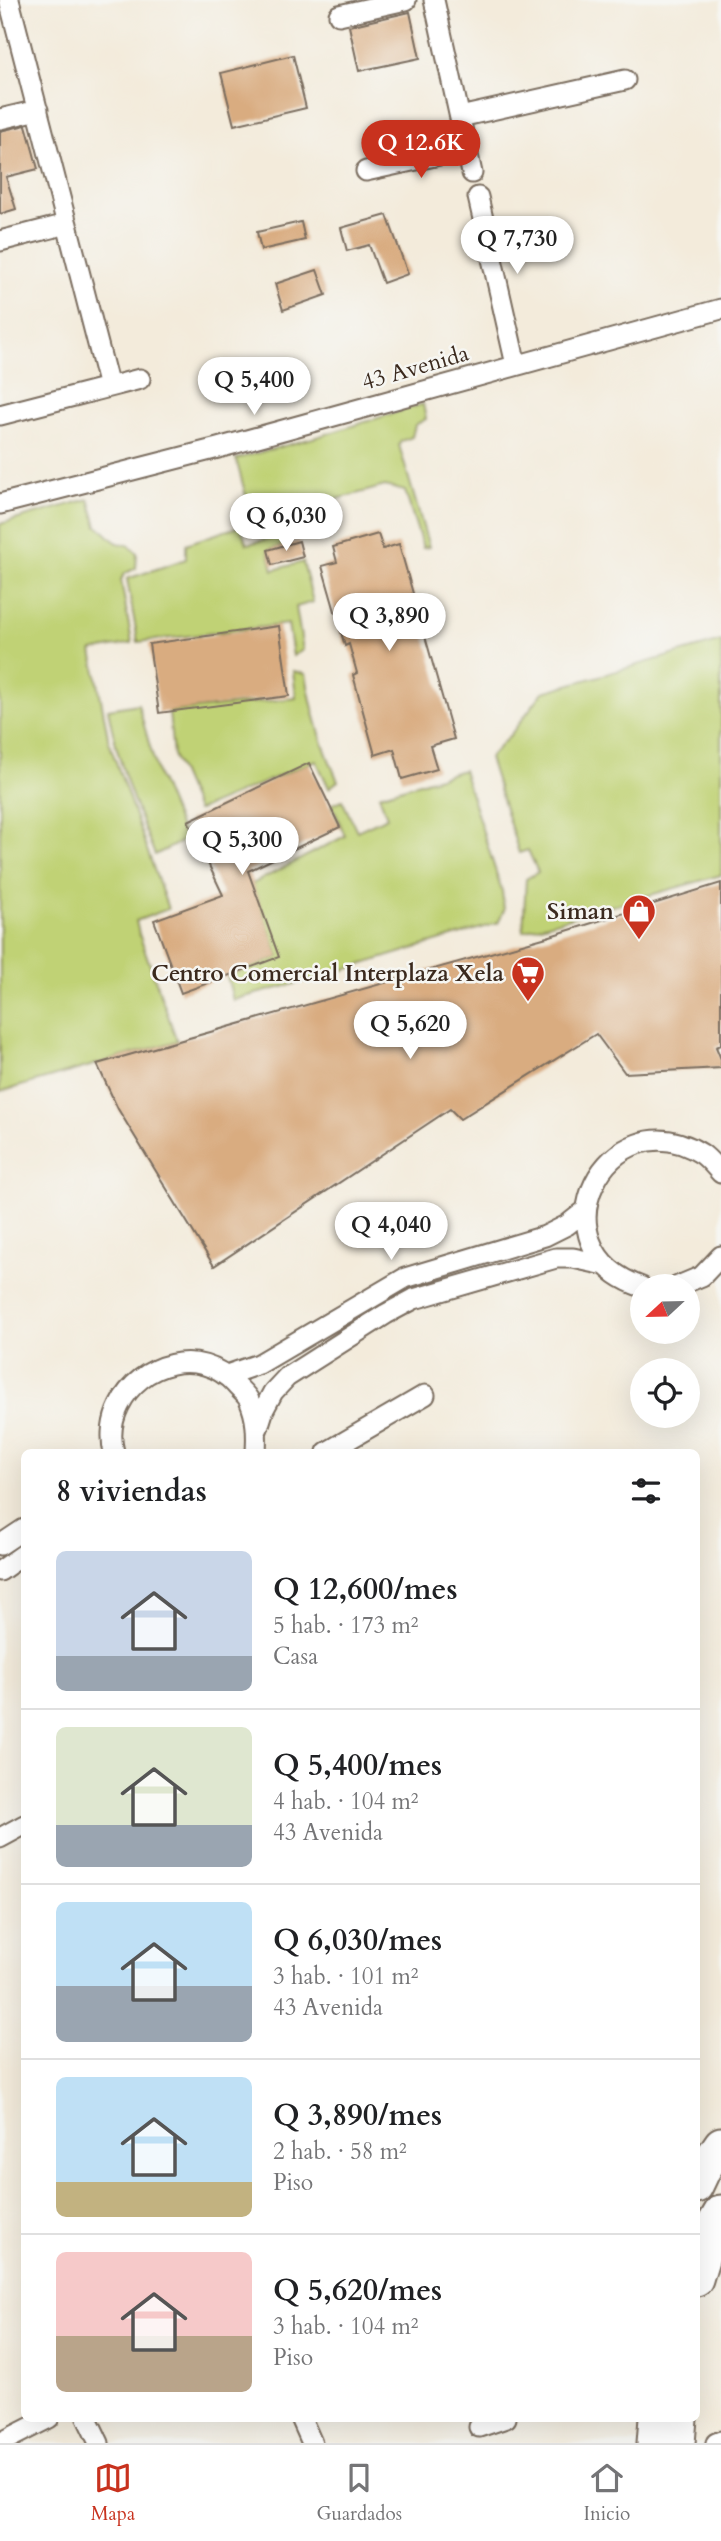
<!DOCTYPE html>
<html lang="es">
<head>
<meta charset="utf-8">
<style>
  :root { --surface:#fff; --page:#f6f6f6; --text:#202124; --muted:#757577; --line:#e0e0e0; --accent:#c8321e }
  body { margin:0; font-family:Cardo,serif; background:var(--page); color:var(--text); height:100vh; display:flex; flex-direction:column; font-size:26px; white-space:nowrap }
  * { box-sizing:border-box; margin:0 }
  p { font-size:23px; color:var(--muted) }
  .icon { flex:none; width:38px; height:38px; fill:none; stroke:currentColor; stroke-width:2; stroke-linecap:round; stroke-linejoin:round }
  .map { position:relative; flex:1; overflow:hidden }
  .details { position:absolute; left:21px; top:1449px; width:679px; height:973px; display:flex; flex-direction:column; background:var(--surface); border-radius:10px; box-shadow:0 7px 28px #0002 }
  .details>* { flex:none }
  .needle { width:46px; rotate:248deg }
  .buttons { position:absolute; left:630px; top:1274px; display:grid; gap:14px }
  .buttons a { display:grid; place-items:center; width:70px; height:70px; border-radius:50%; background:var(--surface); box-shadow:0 7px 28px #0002; font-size:35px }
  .price { position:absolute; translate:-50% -60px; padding:0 16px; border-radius:24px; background:#fff; color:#222; font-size:23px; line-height:46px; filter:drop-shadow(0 2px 4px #0008) }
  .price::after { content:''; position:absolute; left:50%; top:42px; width:21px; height:16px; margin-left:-10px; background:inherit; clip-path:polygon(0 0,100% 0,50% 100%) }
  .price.selected { background:var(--accent); color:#fff }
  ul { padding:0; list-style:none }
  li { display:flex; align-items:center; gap:21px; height:175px; padding:0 35px }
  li+li { border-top:2px solid var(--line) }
  li span { display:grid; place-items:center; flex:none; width:196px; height:140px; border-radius:10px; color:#555 }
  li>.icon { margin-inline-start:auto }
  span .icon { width:84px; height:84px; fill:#fffc; stroke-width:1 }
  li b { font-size:30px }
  h2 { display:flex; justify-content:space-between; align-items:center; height:84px; padding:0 35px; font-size:30px }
  .tabs { display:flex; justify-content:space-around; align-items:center; height:98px; border-top:2px solid var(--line); background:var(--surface); font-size:19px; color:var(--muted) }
  .tabs a { display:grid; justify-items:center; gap:4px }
  .tabs .selected { color:var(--accent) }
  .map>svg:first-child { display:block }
  .green { fill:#c0d275; stroke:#7e7e4a; stroke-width:2 }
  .building { fill:#d9ac80 }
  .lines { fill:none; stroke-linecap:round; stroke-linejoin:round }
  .minor-casing { stroke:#7b6e60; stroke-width:23 }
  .trunk-casing { stroke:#7b6e60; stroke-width:37 }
  .minor { stroke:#fff; stroke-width:19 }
  .trunk { stroke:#fff; stroke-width:33 }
  .labels { text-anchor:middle; stroke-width:5; stroke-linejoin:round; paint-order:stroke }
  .street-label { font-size:23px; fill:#3b2a1e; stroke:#f6f6f2 }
  .poi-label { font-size:23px; font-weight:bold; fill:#3b2a1e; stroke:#f6f6f2; text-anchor:end }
</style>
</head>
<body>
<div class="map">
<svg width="721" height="2443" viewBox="0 0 721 2443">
  <rect width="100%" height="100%" fill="#f6f6f2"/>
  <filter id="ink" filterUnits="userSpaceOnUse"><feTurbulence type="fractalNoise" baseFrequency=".0143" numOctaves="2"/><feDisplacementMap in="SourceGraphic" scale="14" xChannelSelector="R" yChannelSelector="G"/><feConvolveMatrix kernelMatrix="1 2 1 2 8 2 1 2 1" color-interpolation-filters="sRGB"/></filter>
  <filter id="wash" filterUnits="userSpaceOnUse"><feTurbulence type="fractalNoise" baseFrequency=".00686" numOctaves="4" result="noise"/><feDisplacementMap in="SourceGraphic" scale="28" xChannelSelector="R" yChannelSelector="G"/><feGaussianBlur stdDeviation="1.57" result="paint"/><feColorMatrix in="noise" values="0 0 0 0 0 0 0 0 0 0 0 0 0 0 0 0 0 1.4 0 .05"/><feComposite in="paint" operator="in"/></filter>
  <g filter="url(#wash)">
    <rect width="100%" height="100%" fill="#f3ebdb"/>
    <path class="green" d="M423,404L426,419L415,425L412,437L401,441L399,445L429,547L423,548L405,491L385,486L253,522L236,459L320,436Z
      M89,499L97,526C110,534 113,546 129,545L137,553L136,568L124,574L121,580L132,643L92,651L109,742L168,909L136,921L139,934L177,1041L0,1092V524Z
      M240,526L247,544L281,536L283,546L268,550L273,570L303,562L313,602L296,607L303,650L293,656L288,624L138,642L127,579L186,559V544Z
      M721,641V875L523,931L526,879L538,872L528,850L519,853L489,758L511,734L543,692Z
      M293,671L306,674C312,712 322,746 338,781L329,788L316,760L197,811L173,755L169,712L296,698Z
      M138,704L158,775L185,840L155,855C135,807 117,760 108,709Z
      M463,770L502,891L504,910L498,923L324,976L233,1000L227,976L279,957L252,884L345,836L332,804L342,800L357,831L387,817L379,795Z"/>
    <g id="blocks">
      <path class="building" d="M410,12L420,58L359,71L349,26Z
        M293,55L306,108L234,125L221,73Z
        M26,125L38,169L6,177L16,209L0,214V131Z
        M387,215L408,274L383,283L369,245L347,251L341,228Z
        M301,222L305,240L261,250L257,232Z
        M317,270L326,295L283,310L275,284Z
        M378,534L383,549L399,544L454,739L430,746L437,769L402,779L394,749L375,755L353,675L357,673L349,644L345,646L322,566L337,562L333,547Z
        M299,541L303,557L272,565L268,550Z
        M279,626L289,696L159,713L149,644Z
        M309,763L340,827L248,871L279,957L181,993L154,920L223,895L188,821Z
        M721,883V1045L716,1047L721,1059V1068L625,1073L596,1034L460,1119L450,1109L214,1266L118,1109L97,1064L547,937Z"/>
    </g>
  </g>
  <g filter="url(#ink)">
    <use href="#blocks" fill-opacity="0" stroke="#7b6e60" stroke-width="2"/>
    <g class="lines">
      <g class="minor-casing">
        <path id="minor" d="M9,0L109,387
          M434,0L472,173
          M339,15L406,0
          M460,117L625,80
          M0,119L38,110
          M366,171L467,149
          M478,197L516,365
          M0,241L67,224
          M0,415L140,379
          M0,504L218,448L721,309
          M678,1286L702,1276L721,1256
          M642,1287C529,1248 608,1094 702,1154C709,1159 715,1167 721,1173
          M227,1375L259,1364L405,1278L545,1236L567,1225L586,1210
          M258,1428L264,1409L273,1392L287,1377L386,1314L414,1299L556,1258H573L605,1265
          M114,1452C110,1437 112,1420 119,1406C140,1362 200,1346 235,1384C239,1389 246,1394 249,1400C257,1418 257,1434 256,1452
          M327,1452L425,1395
          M0,1545L24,1529
          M0,1571L24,1554
          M0,1838L24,1825
          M87,2418L99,2443
          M301,2418L312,2443
          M479,2427L506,2418
          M0,2443L49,2418
          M716,2443L721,2441"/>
      </g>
      <g class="trunk-casing">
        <path id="trunk" d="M696,2186L704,2169L721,2144
          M696,2279L711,2229L721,2212
          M654,2443L656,2418
          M678,2443L680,2418"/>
      </g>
      <use href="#minor" class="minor"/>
      <use href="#trunk" class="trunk"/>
    </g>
  </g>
  <defs>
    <g id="shop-pin" transform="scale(1.75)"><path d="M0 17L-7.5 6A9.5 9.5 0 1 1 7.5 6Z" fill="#c8321e" stroke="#f6f6f2"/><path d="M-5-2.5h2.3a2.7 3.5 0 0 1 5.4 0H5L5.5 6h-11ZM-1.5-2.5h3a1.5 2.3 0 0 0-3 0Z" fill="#fff"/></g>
    <g id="supermarket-pin" transform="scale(1.75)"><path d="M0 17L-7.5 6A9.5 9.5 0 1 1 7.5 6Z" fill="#c8321e" stroke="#f6f6f2"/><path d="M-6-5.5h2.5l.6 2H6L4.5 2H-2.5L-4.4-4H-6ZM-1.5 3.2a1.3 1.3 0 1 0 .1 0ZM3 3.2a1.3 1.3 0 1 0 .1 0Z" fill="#fff"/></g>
  </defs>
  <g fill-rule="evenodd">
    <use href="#shop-pin" x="639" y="911"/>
    <use href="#supermarket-pin" x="528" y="973"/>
  </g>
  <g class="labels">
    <g class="street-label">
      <text transform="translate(415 367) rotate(-16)" y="8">43 Avenida</text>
    </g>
    <g class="poi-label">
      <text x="614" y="919">Siman</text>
      <text x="504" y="981">Centro Comercial Interplaza Xela</text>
    </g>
  </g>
</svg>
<div class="buttons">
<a><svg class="needle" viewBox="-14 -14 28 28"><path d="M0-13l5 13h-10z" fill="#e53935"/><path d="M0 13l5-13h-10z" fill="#757577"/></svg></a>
<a><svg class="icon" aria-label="locate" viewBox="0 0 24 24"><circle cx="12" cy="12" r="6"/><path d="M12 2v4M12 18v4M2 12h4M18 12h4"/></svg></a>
</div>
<b class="price selected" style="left:421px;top:180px">Q 12.6K</b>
<b class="price" style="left:517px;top:276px">Q 7,730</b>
<b class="price" style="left:254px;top:417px">Q 5,400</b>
<b class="price" style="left:286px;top:553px">Q 6,030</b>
<b class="price" style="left:389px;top:653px">Q 3,890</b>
<b class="price" style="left:242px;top:877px">Q 5,300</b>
<b class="price" style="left:410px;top:1061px">Q 5,620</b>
<b class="price" style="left:391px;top:1262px">Q 4,040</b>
<section class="details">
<h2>8 viviendas<svg class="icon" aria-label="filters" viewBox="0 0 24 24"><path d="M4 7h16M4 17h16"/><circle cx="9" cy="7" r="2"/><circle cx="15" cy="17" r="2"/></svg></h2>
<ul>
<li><span style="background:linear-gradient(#c9d6e8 75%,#9aa5b1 0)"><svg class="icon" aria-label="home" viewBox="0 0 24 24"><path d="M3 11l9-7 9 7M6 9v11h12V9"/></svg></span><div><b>Q 12,600/mes</b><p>5 hab. · 173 m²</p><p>Casa</p></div></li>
<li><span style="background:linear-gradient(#dfe7d0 70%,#9aa5b1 0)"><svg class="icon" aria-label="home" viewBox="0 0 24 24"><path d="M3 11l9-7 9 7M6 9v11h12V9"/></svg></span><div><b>Q 5,400/mes</b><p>4 hab. · 104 m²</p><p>43 Avenida</p></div></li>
<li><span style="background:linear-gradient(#bfe0f5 60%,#9aa5b1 0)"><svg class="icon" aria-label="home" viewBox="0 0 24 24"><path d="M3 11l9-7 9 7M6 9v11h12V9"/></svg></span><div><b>Q 6,030/mes</b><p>3 hab. · 101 m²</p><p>43 Avenida</p></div></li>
<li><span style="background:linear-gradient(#bfe0f5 75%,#c2b280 0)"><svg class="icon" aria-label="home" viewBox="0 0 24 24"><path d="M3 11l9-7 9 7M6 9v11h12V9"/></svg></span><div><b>Q 3,890/mes</b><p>2 hab. · 58 m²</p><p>Piso</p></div></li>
<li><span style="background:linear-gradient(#f6c9c9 60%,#b9a48a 0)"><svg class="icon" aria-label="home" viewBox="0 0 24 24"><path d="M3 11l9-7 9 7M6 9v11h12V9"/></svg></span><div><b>Q 5,620/mes</b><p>3 hab. · 104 m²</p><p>Piso</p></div></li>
</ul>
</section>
</div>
<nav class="tabs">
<a class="selected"><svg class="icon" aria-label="map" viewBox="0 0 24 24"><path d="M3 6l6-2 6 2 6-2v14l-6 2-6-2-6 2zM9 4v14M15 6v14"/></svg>Mapa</a>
<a><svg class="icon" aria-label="saved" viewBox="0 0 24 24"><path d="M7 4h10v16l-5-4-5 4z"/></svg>Guardados</a>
<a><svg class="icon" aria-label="home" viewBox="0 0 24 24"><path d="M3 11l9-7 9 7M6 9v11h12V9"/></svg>Inicio</a>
</nav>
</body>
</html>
